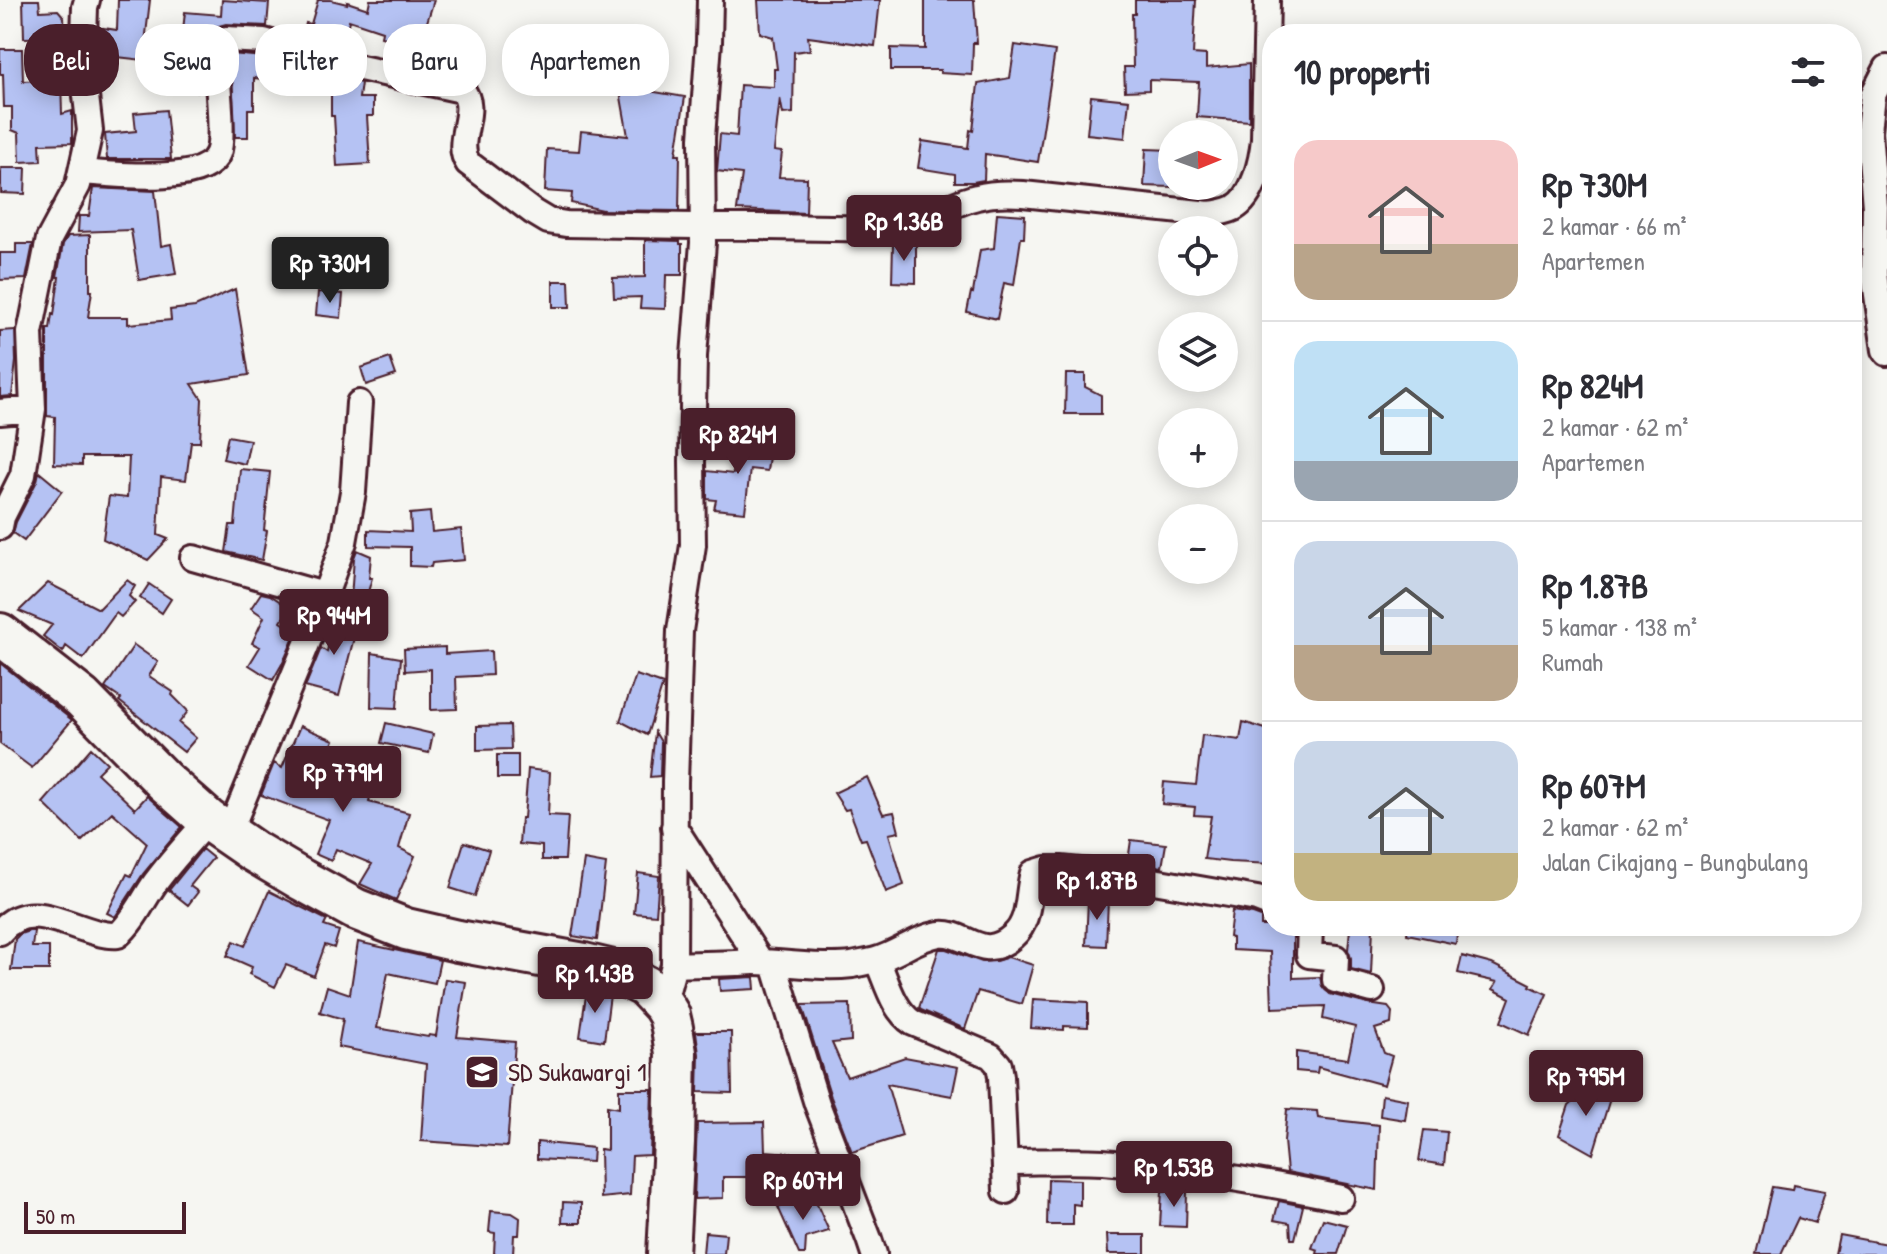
<!DOCTYPE html>
<html lang="id">
<head>
<meta charset="utf-8">
<style>
  :root { --surface:#fff; --page:#f2f2f3; --text:#2b2b33; --muted:#7c7c81; --line:#e1e1e2; --accent:#4a1f2b }
  body { margin:0; font-family:"Patrick Hand",sans-serif; background:var(--page); color:var(--text); height:100vh; display:flex; flex-direction:column; font-size:30px; white-space:nowrap }
  * { box-sizing:border-box; margin:0 }
  p { font-size:26px; color:var(--muted) }
  .icon { flex:none; width:44px; height:44px; fill:none; stroke:currentColor; stroke-width:2; stroke-linecap:round; stroke-linejoin:round }
  .map { position:relative; flex:1; overflow:hidden }
  .side { position:absolute; left:1262px; top:24px; width:600px; height:912px; display:flex; flex-direction:column; background:var(--surface); border-radius:32px; box-shadow:0 4px 20px #0003 }
  .side>* { flex:none }
  .guide { position:absolute; left:24px; top:24px; width:760px; height:72px; display:flex; gap:16px }
  .needle { width:52px; rotate:89deg }
  .tools { position:absolute; left:1158px; top:120px; display:grid; gap:16px }
  .tools a { display:grid; place-items:center; width:80px; height:80px; border-radius:50%; background:var(--surface); box-shadow:0 4px 20px #0003; font-size:40px }
  .scale { position:absolute; left:24px; bottom:20px; width:162px; box-sizing:border-box; padding-left:8px; border:4px solid #4a1f2b; border-top:0; font-size:22px; line-height:28px; white-space:nowrap; color:#4a1f2b; -webkit-text-stroke:6px #f6f6f2; paint-order:stroke }
  .price { position:absolute; translate:-50% -68px; padding:0 18px; border-radius:8px; background:var(--accent); color:#fff; font-size:26px; line-height:52px; filter:drop-shadow(0 2px 4px #0008) }
  .price::after { content:''; position:absolute; left:50%; top:48px; width:24px; height:18px; margin-left:-12px; background:inherit; clip-path:polygon(0 0,100% 0,50% 100%) }
  .price.on { background:#222; color:#fff }
  ul { padding:0; list-style:none }
  li { display:flex; align-items:center; gap:24px; height:200px; padding:0 32px }
  li+li { border-top:2px solid var(--line) }
  li span { display:grid; place-items:center; flex:none; width:224px; height:160px; border-radius:24px; color:#555 }
  li>.icon { margin-inline-start:auto }
  span .icon { width:96px; height:96px; fill:#fffc; stroke-width:1 }
  li b { font-size:34px }
  h2 { display:flex; justify-content:space-between; align-items:center; height:96px; padding:0 32px; font-size:34px }
  .tag { padding:0 28px; border-radius:32px; background:var(--surface); box-shadow:0 4px 20px #0003; font-size:28px; line-height:72px }
  .tag.on { background:var(--accent); color:#fff }
  .map>svg:first-child { display:block }
  .building { fill:#b5c2f3; stroke:#4a1f2b; stroke-width:2 }
  .lines { fill:none; stroke-linecap:round; stroke-linejoin:round }
  .minor-casing { stroke:#4a1f2b; stroke-width:30 }
  .primary-casing { stroke:#4a1f2b; stroke-width:46 }
  .minor { stroke:#f6f6f2; stroke-width:24 }
  .primary { stroke:#f6f6f2; stroke-width:40 }
  .labels { text-anchor:middle; stroke-width:6; stroke-linejoin:round; paint-order:stroke }
  .poi-label { font-size:26px; fill:#4a1f2b; stroke:#f6f6f2; text-anchor:start }
</style>
</head>
<body>
<div class="map">
<svg width="1887" height="1254" viewBox="0 0 1887 1254">
  <rect width="100%" height="100%" fill="#f6f6f2"/>
  <filter id="ink" filterUnits="userSpaceOnUse"><feTurbulence type="fractalNoise" baseFrequency=".0125" numOctaves="2"/><feDisplacementMap in="SourceGraphic" scale="16" xChannelSelector="R" yChannelSelector="G"/><feConvolveMatrix kernelMatrix="1 2 1 2 8 2 1 2 1" color-interpolation-filters="sRGB"/></filter>
  <g filter="url(#ink)">
    <path class="building" d="M23,0H39L40,11L58,10L64,17L65,37L24,38Z
      M118,0H150L143,60L100,55L103,28L117,30Z
      M222,0L269,3L267,26L226,24L212,28L206,31L201,39L200,48L204,92L175,89L179,49H181L185,12L221,15Z
      M318,0H331L347,4V2L368,9L370,0H434L416,57L400,52L403,42L381,37L382,31L349,20L343,48L303,37L306,23L311,24Z
      M758,0H880L875,46L808,37L810,50L794,52L793,113L783,114L780,98L774,151L782,152L779,177L807,178L806,213L737,210L742,174L717,171L720,134L737,136L740,85L774,87V69H777L773,37L760,33Z
      M925,0H974L977,43H973L972,75L940,73V70H891V48L925,49Z
      M1135,0H1196L1193,54L1206,55V68L1249,64V121L1197,117L1199,82L1149,80V90L1125,91L1124,67H1133L1132,14H1135Z
      M1015,45L1055,51L1038,162L985,154L984,180L973,182H955V174L918,168L922,141L968,148L970,130L973,131L978,84L1010,78Z
      M0,49H22L23,81L61,79L62,114L72,111V143L40,144L41,161L20,162L19,133L12,130V107H4L3,74H0Z
      M231,54L264,57L262,79L254,78V109H248V137H235Z
      M325,74L361,83L359,98H373V116H367L370,164L337,166L334,116H331V88L325,87Z
      M619,86L685,97L676,154H680L679,211L603,210L571,203L572,193L545,191L547,149L579,151L581,131L628,136Z
      M1091,96L1129,100L1125,138L1087,134Z
      M166,110L171,159H107L105,134L136,131L134,113Z
      M1146,149L1172,150V187L1144,186Z
      M1,168H26L25,194L1,193Z
      M93,188L155,191L161,246L171,244L176,274L139,280L131,230L78,232L79,216H89Z
      M997,213L1025,215L1024,238H1021L1014,285L1004,283L997,319L967,312L971,292L973,293L980,250L994,248Z
      M90,235V291H92L88,317H128V324L171,320L170,310L195,307L235,289L249,375L192,384L202,399L200,442H191L186,480L161,477L158,535L168,539L148,560L103,539L109,496L127,498L129,457H82V465L54,464L55,417L47,416V329H50L52,314L54,315L59,277H57L63,244L68,236Z
      M645,240L680,241V244H682V275H666L665,309L640,308L641,297L614,298L613,278L645,277Z
      M899,243H916V283L892,282L893,244Z
      M16,244H33L26,279L0,280V253H16Z
      M553,281H569L570,307H553Z
      M318,292L343,294L341,318L316,315Z
      M15,330L16,361L12,396L0,397V331Z
      M390,358L396,375L366,385L361,368Z
      M1066,374H1085V387L1101,395V414H1065Z
      M228,436L250,440L245,464L223,459Z
      M738,438L771,442L767,471L750,469L745,512L714,509L716,500L707,499V471L733,474Z
      M240,469L270,472L264,530L267,531L262,560L226,552L230,525H235Z
      M39,472L62,491L24,541L13,533L16,522L37,481Z
      M430,512L432,532L461,529L464,560L432,563L431,567L410,566V547L368,546V530L411,532L410,514Z
      M357,550L371,556L369,578H372L366,599L351,598L354,558Z
      M127,580L135,586L129,596L135,602L121,617L116,613L83,659L66,646L63,652L43,636L52,625L19,611L48,583L99,609Z
      M149,584L171,599L162,613L140,598Z
      M261,593L270,595L290,608L281,622L296,632L282,664L273,680L249,665L260,647L252,643L264,617L251,608Z
      M334,614L359,618L339,696L305,687L321,648L327,652Z
      M134,645L158,662L149,676L173,692L172,695L188,711L179,723L196,738L184,752L119,701L121,699L105,688Z
      M445,647V654L491,651L492,675L456,677L457,709L431,710V669L405,671L404,649Z
      M372,653L401,658L397,708L371,707Z
      M0,663L72,720L32,768L0,744Z
      M636,675L663,684L647,735L620,721Z
      M1243,722L1272,731V768L1266,797H1272V864L1230,862L1204,859L1211,816L1194,815L1195,807L1162,804L1164,782L1196,785L1202,735L1240,740Z
      M386,723L433,734L429,753L381,743Z
      M510,725L511,749L477,750V726Z
      M300,726L334,740L321,771L342,779L338,790L370,796L369,802L409,813L399,848L415,856L396,900L360,884L372,864L336,849L331,861L315,854L329,820L261,795L274,763L282,768Z
      M655,732L661,742L660,776L650,777Z
      M91,748L107,763L97,773L135,809L147,796L182,827L143,874L115,917L107,913L127,874L131,876L147,843L112,812L82,841L43,803Z
      M497,755H518V778H497Z
      M528,769L550,772L548,815L568,816L565,860H542V846L519,844L521,818H524Z
      M867,777L883,814L894,812L899,832L889,834L904,885L886,892L866,839L861,840L849,809L845,810L834,793Z
      M1131,840L1166,844L1162,867L1128,861Z
      M464,842L489,850L475,896L450,888Z
      M202,849L213,858L190,886L198,892L188,905L169,890Z
      M584,860L606,864L597,940L572,936Z
      M638,873L659,876L656,915L634,913Z
      M269,891L327,920L324,926L339,931L334,948L325,945L314,976L286,965L275,987L249,974L252,967L227,956L234,941L245,946Z
      M1088,899L1108,900L1106,946L1086,945Z
      M1232,911L1253,914L1261,917V926H1293V978L1320,977L1322,986L1330,994L1368,1004L1388,1007L1392,1012L1391,1024L1375,1029L1384,1053L1392,1056L1384,1085L1318,1067L1317,1073L1296,1071V1052L1348,1059L1355,1027L1323,1019L1325,1006L1272,1008L1270,952L1232,950V938L1229,937Z
      M1408,926H1458L1456,944L1407,934Z
      M1373,927L1371,974L1351,969V958L1348,950L1350,929Z
      M29,931H34L32,947H49V970H11L15,939L20,934Z
      M358,942L440,960L435,983L388,973L377,1028L428,1037L429,1035L436,1036L445,979L466,982L457,1037L515,1042L507,1147L421,1141L426,1064L338,1047L343,1019L320,1012L327,986L350,994Z
      M939,949H946L982,962L996,961L1008,957L1033,965L1022,1004L978,991L965,1029L921,1010L919,1008Z
      M1462,956L1492,964L1531,984L1530,986L1547,994L1529,1035L1501,1022L1510,998L1493,989L1497,982L1458,973Z
      M754,977L755,989L720,991L719,979Z
      M587,988L610,995L604,1041L580,1037Z
      M1033,999L1088,1002V1027L1064,1026V1030L1031,1028Z
      M850,1004L851,1041L832,1043L847,1077L905,1057L958,1067L952,1096L887,1084L902,1136L852,1152L831,1097L802,1005Z
      M696,1032H731L732,1093L698,1092L699,1054Z
      M1591,1085L1612,1092L1593,1154L1559,1135L1569,1105Z
      M619,1089H652L650,1155L632,1156L630,1195L601,1198L600,1149L607,1150V1106L619,1108Z
      M1382,1095L1408,1100L1405,1120L1380,1116Z
      M1287,1109L1317,1111L1318,1118L1379,1125L1377,1190L1287,1172L1284,1141Z
      M764,1122L765,1151L815,1155L813,1179L770,1178V1177H723V1198L694,1199L697,1123Z
      M1424,1130L1447,1132L1444,1165L1419,1161Z
      M537,1142L593,1148L592,1162L537,1159Z
      M1048,1179L1080,1180V1205L1073,1204V1225H1047Z
      M1793,1185L1825,1191L1815,1223L1798,1218L1781,1254H1756L1772,1187L1792,1190Z
      M1162,1191L1187,1192L1186,1227L1160,1226Z
      M814,1198L829,1231L806,1238L805,1254H799L778,1207Z
      M1279,1201L1303,1206L1295,1239H1291L1290,1223L1274,1220Z
      M563,1202L581,1203V1223H562Z
      M491,1211L512,1213L520,1218L519,1235H514L513,1254H494L495,1233L489,1232Z
      M1323,1219L1347,1225L1338,1254H1317L1318,1250L1312,1248Z
      M705,1232L726,1234L724,1254H703Z
      M1107,1235H1145V1254H1108Z
      M1839,1235L1887,1244V1254H1835Z"/>
    <g class="lines">
      <g class="minor-casing">
        <path id="minor" d="M1887,68L1873,95L1869,131L1875,207L1874,274L1885,350L1887,353
          M81,172C110,174 206,186 218,153C225,136 216,69 215,47L216,42L226,39L264,41L356,67L462,90C480,110 453,141 468,163L533,212L548,221L566,224L893,229C923,222 948,204 977,197C992,193 1008,193 1023,194L1209,214C1218,213 1226,212 1234,208C1254,197 1262,160 1264,139L1267,0
          M0,412L33,409
          M0,527L2,517L23,475L33,409L30,333L49,239L78,185L90,131L83,70L85,7L87,0
          M193,558L324,595
          M674,827L761,962
          M229,833L311,634L344,542L353,492L359,403
          M1310,926L1309,955L1336,958L1335,980L1372,990
          M0,932C32,892 80,938 118,935C134,921 143,900 155,883C171,861 190,841 208,820
          M877,960C887,982 893,1010 913,1023L991,1056L999,1065L1001,1076L1006,1191
          M774,964L817,1104L869,1239L874,1254
          M674,965C695,964 715,964 736,963C742,963 748,962 754,962C787,962 820,969 852,965C860,963 869,962 876,960C898,954 916,938 939,934C965,930 982,964 1013,936C1031,921 1027,893 1033,873L1046,869H1061L1119,875L1257,899L1272,905
          M663,1005L674,965L675,782L680,631L693,545L692,461L694,356L703,243L702,138L709,42L710,0
          M1005,1162C1037,1162 1071,1160 1103,1162C1183,1168 1263,1182 1341,1198"/>
      </g>
      <g class="primary-casing">
        <path id="primary" d="M0,634L82,698L164,781L208,820L253,851L302,880L355,909L406,929L458,941L584,964L613,971L631,979L645,986L663,1005L669,1015L672,1028L676,1053L674,1142L668,1254"/>
      </g>
      <use href="#minor" class="minor"/>
      <use href="#primary" class="primary"/>
    </g>
  </g>
  <defs>
    <g id="school-square" transform="scale(1.8)"><rect x="-9" y="-9" width="18" height="18" rx="4" fill="#4a1f2b" stroke="#f6f6f2"/><path d="M0-5L7-2L0 1L-7-2ZM-4 1L0 2.5L4 1V4Q0 6-4 4Z" fill="#fff"/></g>
  </defs>
  <g fill-rule="evenodd">
    <use href="#school-square" x="482" y="1072"/>
  </g>
  <g class="labels">
    <g class="poi-label">
      <text x="508" y="1081">SD Sukawargi 1</text>
    </g>
  </g>
</svg>
<div class="tools">
<a><svg class="needle" viewBox="-14 -14 28 28"><path d="M0-13l5 13h-10z" fill="#e53935"/><path d="M0 13l5-13h-10z" fill="#7c7c81"/></svg></a>
<a><svg class="icon" aria-label="locate" viewBox="0 0 24 24"><circle cx="12" cy="12" r="6"/><path d="M12 2v4M12 18v4M2 12h4M18 12h4"/></svg></a>
<a><svg class="icon" aria-label="layers" viewBox="0 0 24 24"><path d="M12 4l9 5-9 5-9-5zM3 14l9 5 9-5"/></svg></a>
<a>+</a>
<a>−</a>
</div>
<div class="scale">50 m</div>
<b class="price" style="left:904px;top:263px">Rp 1.36B</b>
<b class="price on" style="left:330px;top:305px">Rp 730M</b>
<b class="price" style="left:738px;top:476px">Rp 824M</b>
<b class="price" style="left:334px;top:657px">Rp 944M</b>
<b class="price" style="left:343px;top:814px">Rp 779M</b>
<b class="price" style="left:1097px;top:922px">Rp 1.87B</b>
<b class="price" style="left:595px;top:1015px">Rp 1.43B</b>
<b class="price" style="left:1586px;top:1118px">Rp 795M</b>
<b class="price" style="left:1174px;top:1209px">Rp 1.53B</b>
<b class="price" style="left:803px;top:1222px">Rp 607M</b>
<div class="guide">
<a class="tag on">Beli</a>
<a class="tag">Sewa</a>
<a class="tag">Filter</a>
<a class="tag">Baru</a>
<a class="tag">Apartemen</a>
</div>
<section class="side">
<h2>10 properti<svg class="icon" aria-label="filters" viewBox="0 0 24 24"><path d="M4 7h16M4 17h16"/><circle cx="9" cy="7" r="2"/><circle cx="15" cy="17" r="2"/></svg></h2>
<ul>
<li><span style="background:linear-gradient(#f6c9c9 65%,#b9a48a 0)"><svg class="icon" aria-label="home" viewBox="0 0 24 24"><path d="M3 11l9-7 9 7M6 9v11h12V9"/></svg></span><div><b>Rp 730M</b><p>2 kamar · 66 m²</p><p>Apartemen</p></div></li>
<li><span style="background:linear-gradient(#bfe0f5 75%,#9aa5b1 0)"><svg class="icon" aria-label="home" viewBox="0 0 24 24"><path d="M3 11l9-7 9 7M6 9v11h12V9"/></svg></span><div><b>Rp 824M</b><p>2 kamar · 62 m²</p><p>Apartemen</p></div></li>
<li><span style="background:linear-gradient(#c9d6e8 65%,#b9a48a 0)"><svg class="icon" aria-label="home" viewBox="0 0 24 24"><path d="M3 11l9-7 9 7M6 9v11h12V9"/></svg></span><div><b>Rp 1.87B</b><p>5 kamar · 138 m²</p><p>Rumah</p></div></li>
<li><span style="background:linear-gradient(#c9d6e8 70%,#c2b280 0)"><svg class="icon" aria-label="home" viewBox="0 0 24 24"><path d="M3 11l9-7 9 7M6 9v11h12V9"/></svg></span><div><b>Rp 607M</b><p>2 kamar · 62 m²</p><p>Jalan Cikajang - Bungbulang</p></div></li>
</ul>
</section>
</div>
</body>
</html>
